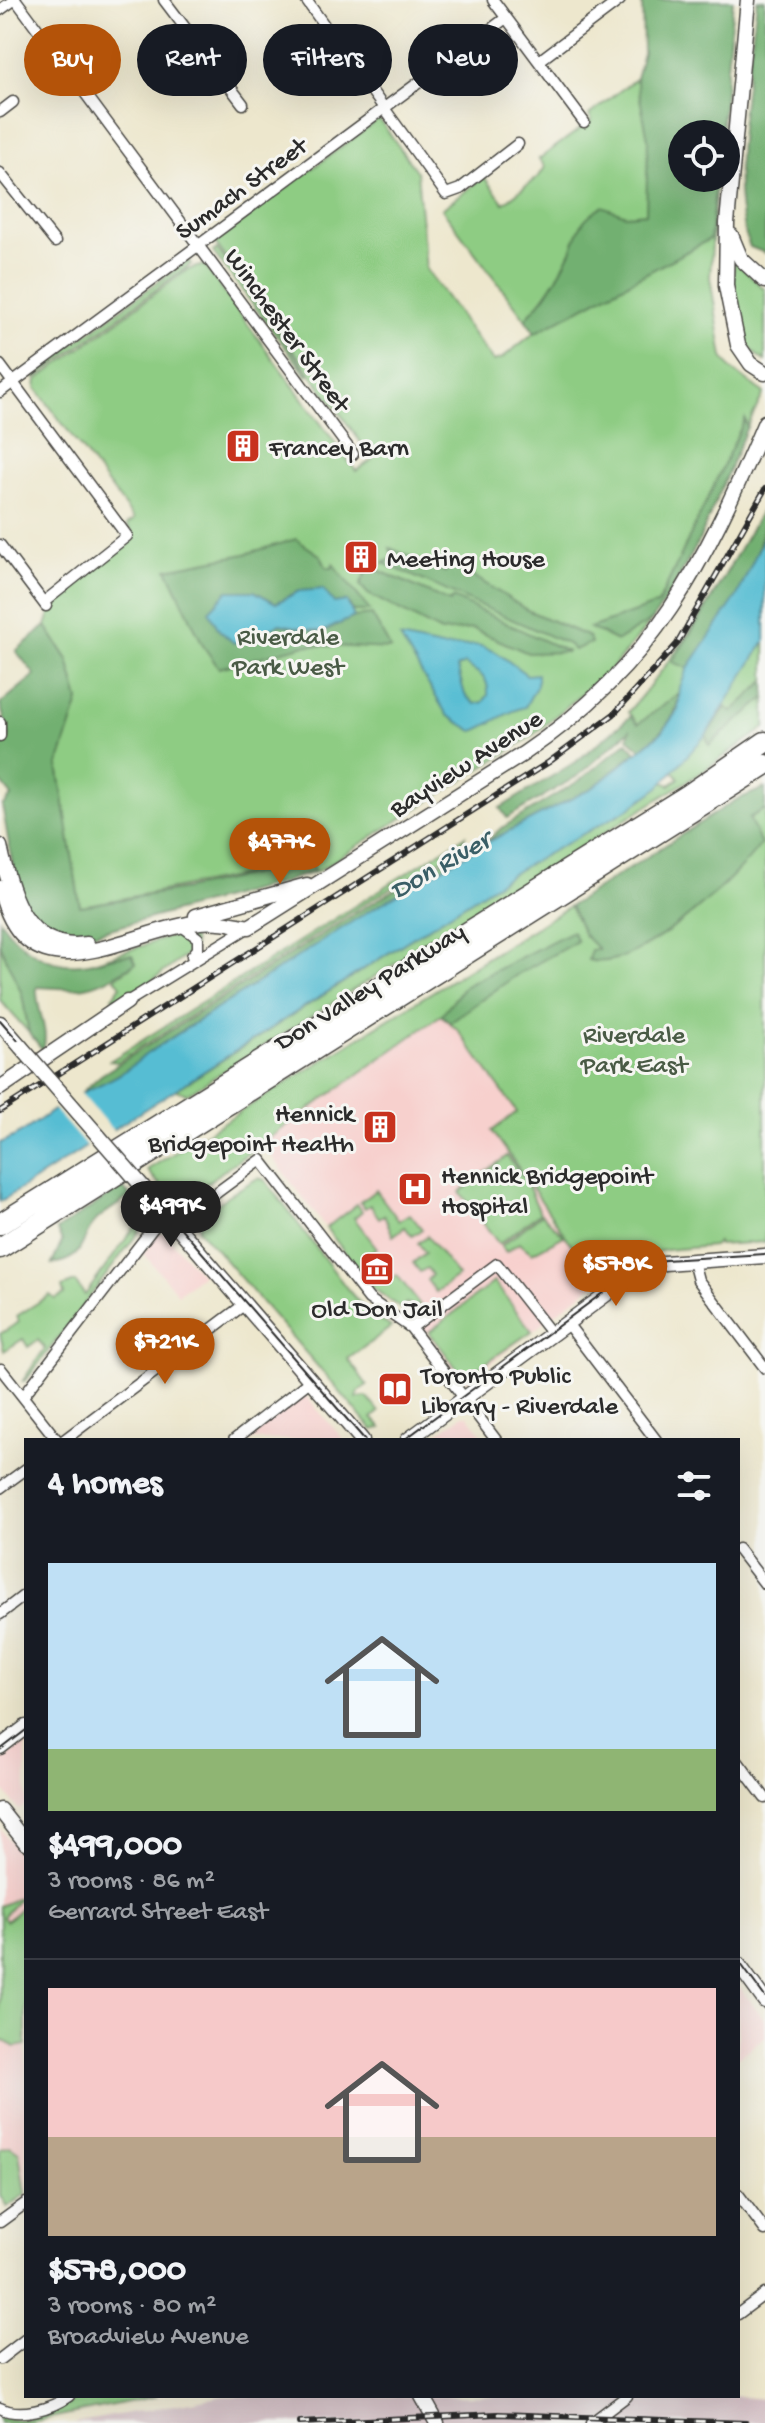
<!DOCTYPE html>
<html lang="en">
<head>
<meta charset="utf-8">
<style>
  :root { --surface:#171b24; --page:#20242c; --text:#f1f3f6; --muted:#9ea1a6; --line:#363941; --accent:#b45309 }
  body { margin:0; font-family:"Gochi Hand",sans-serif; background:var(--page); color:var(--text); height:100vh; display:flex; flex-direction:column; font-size:30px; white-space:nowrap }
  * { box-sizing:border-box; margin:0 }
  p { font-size:26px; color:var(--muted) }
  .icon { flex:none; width:44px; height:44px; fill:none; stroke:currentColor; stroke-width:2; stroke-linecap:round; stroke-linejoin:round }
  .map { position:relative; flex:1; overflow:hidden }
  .panel { position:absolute; left:24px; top:1438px; width:716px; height:960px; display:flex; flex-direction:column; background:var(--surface); border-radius:0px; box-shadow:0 8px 32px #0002 }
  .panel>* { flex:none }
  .banner { position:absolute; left:24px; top:24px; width:718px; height:72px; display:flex; gap:16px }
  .controls { position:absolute; left:668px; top:120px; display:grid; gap:16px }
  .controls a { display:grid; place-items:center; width:72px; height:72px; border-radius:50%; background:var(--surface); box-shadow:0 8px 32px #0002; font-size:40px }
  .price { position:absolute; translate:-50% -68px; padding:0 18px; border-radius:28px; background:var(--accent); color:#fff; font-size:26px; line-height:52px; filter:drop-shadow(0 2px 4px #0008) }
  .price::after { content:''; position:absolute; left:50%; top:48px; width:24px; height:18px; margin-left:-12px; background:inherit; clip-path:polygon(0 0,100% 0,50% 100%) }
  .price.active { background:#222; color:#fff }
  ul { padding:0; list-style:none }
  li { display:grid; align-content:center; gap:16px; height:424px; padding:0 24px }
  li+li { border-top:2px solid var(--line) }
  li span { display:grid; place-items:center; height:248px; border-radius:0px; color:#555 }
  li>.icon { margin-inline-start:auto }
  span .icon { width:144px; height:144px; fill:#fffc; stroke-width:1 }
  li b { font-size:34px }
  h2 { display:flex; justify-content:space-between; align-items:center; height:96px; padding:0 24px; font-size:34px }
  .pill { padding:0 28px; border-radius:36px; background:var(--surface); box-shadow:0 8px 32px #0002; font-size:28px; line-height:72px }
  .pill.active { background:var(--accent); color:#fff }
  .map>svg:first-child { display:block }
  .built { fill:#f7d0cd }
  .industrial { fill:#d2bec3 }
  .green { fill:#8ecc83; stroke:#5c7c57; stroke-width:2 }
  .forest { fill:#72b071; stroke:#4e6e4e; stroke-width:2 }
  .water { fill:#56bdd3; stroke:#40747f; stroke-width:2; fill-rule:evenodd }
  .pier { fill:#ede7cd }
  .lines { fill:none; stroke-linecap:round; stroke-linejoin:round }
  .street-casing { stroke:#484743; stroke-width:13 }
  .secondary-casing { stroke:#484743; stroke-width:17 }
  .highway-casing { stroke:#484743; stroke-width:23 }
  .street { stroke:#fff; stroke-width:10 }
  .secondary { stroke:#fff; stroke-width:14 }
  .highway { stroke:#fff; stroke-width:20 }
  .tram { stroke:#2b2b2b; stroke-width:2 }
  .rail-casing { stroke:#2b2b2b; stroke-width:6 }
  .rail { stroke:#f6f6f2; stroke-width:3; stroke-dasharray:9; stroke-linecap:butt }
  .secondary-bridge-casing { stroke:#484743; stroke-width:17; stroke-linecap:butt }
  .secondary-bridge { stroke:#fff; stroke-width:14 }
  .labels { text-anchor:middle; stroke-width:6; stroke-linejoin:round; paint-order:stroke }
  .street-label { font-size:26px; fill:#2b2b2b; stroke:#f6f6f2 }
  .poi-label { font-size:26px; fill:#2b2b2b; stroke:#f6f6f2; text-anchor:start }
  .park-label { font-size:26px; fill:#495b45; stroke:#f6f6f2 }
  .water-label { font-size:28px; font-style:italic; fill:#3a5e66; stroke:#f6f6f2 }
</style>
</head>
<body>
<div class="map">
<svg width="765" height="2423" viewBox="0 0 765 2423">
  <rect width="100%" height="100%" fill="#f6f6f2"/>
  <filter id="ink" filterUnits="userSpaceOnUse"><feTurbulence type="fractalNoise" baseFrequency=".0125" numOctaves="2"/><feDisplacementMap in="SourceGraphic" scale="16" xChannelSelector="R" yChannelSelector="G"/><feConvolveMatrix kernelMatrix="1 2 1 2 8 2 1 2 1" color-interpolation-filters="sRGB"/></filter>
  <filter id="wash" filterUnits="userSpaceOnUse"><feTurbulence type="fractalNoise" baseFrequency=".006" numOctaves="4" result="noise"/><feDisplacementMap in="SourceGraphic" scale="32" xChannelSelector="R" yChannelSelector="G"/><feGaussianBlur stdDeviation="1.8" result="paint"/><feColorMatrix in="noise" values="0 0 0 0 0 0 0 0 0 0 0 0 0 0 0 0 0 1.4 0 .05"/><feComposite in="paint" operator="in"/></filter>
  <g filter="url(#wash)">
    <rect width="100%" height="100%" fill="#ede7cd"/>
    <path class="built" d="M441,1015L458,1030L517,1112L492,1132L528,1179L550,1218L565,1233L598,1281L469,1380H461L415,1317L382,1298L369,1285L261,1142Z
      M158,1233H164L202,1275L178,1294L143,1253Z
      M305,1395L344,1440H244L302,1396Z
      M463,1415H468L486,1440H429Z
      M26,1743V1805L19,1810L0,1786V1762Z
      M0,1828L26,1862V2189L6,2203L0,2195Z
      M738,1985L765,2021V2037L738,2058Z"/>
    <path class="industrial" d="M223,2396H731L765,2399V2423H73Z"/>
    <path class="green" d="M642,0H733L721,134H682V178H716L710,277L723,357L731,369L764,393L747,427L745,421L658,604L592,628L617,641L653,619L613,667L531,737L316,872L84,936L314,870L310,862L79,907L58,765L79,701L68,660L46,626L55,598L132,539V532L127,525L134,519L36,388L37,380L187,270L204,265L356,471L373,459L214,241L379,119L417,172L426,269L486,352L493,361L501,359L535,332L442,209L484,177L504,203L539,176L545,167L539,159L592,120L589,115L668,53Z
      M217,249L309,375L307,376L213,252Z
      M188,260L191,264L35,378L32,374Z
      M734,260L765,290V361C733,344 733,292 734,260Z
      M765,504V728L700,773L187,1094L176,1090L518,870L630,808L663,782L670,785L679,778L628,712C686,646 723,581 765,504Z
      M765,809V1242L719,1245L718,1242L713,1246C659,1251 644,1247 598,1281C562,1234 530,1182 492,1131L517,1112L458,1030L441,1015L184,1199L181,1194L173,1200L147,1170L560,912L570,906L580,925L631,887Z
      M465,836L461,848L369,901L117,1062L110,1061Z
      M184,932L193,939L194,946L188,954L123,1002L112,997L121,986L115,978L136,963L132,955L90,963Z
      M0,945L22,994L29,1033L0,1000Z
      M507,1156L526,1181L540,1213L499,1244L460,1192Z
      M258,1178L265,1180L349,1291L367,1311L391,1327L348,1359L367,1385L358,1392L357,1398L367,1397L379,1412L372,1418L382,1428L373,1430L199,1230L200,1220L227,1196Z
      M376,1190L399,1221L410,1214L422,1229L412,1236L405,1227L393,1236L384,1215L379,1218L370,1205L365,1208L360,1202Z
      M357,1204L362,1211L354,1218L377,1248L364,1258L369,1265L360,1272L326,1228Z
      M542,1214L564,1236L532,1253L519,1243L506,1252L501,1246Z
      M137,1224L141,1229L27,1379L22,1382L45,1348L38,1340L28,1347L23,1339L4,1351L0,1334L19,1322L17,1316L50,1295L55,1299L64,1294L62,1287L75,1282L85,1295Z
      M427,1236L458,1276L436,1292L427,1280L432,1275L427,1268L420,1272L413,1263L425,1253L418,1243Z
      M397,1275L420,1305L416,1307L406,1303L401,1309L369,1285L379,1278L384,1284Z
      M494,1282L532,1331L464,1378L429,1332Z
      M24,1895L26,1905L19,1899L3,1917L6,1921L24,1906L26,1909V2045L15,2047L0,2039V1906Z
      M10,2146L19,2152L25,2194L7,2207L0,2195V2149Z
      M80,2396H157L25,2423H0V2418C27,2423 59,2412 80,2396Z"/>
    <path class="forest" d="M642,0H733L721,134H682V178H716L710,239L535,333L525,319C544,300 560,275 571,251C581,227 578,221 602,206L626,215L646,213L648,139L636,78L643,53Z
      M757,0H765V253L750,247C724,187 750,67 757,0Z
      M745,419L747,427L699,541L672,590L653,619L617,641L590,628L658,604Z
      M765,504C765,566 724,620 688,668L672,662L702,616Z
      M296,539L321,556L326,567L332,568L333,564L370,611H353L347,601L334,603L299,591L276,603L254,591L235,642L280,624L322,632L354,617L372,615L391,649L306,645L219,668L204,647L167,569L245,554Z
      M390,548L445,572L453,563L527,610L589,637L591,643L574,650L568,644L383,563L393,558Z
      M369,566L450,602L453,598L568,652L528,653L473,629L441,632L368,594L360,585Z
      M46,626L68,660L79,701L58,765L80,906L185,889L311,862L315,870L284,882L84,936C12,938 14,860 2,806L12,796L0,781V747L9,736L0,704L35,675L16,651Z
      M765,681V698L709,745L706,735L726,707L732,712Z
      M679,694C677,720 660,733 641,749L628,738L630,730L579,775L507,818L500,808L577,761L631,716L638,724Z
      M627,742L636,752L594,787L484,844L500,829L580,780Z
      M765,788V809L749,818L761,844C733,881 636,974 588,960L591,950L598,949L584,935L570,906L736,800Z
      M456,854L454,861C364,914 278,972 189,1026C152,1049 122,1079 81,1093L101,1075L365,907Z
      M0,920C22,951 50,970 89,963C104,960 117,955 132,955L136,963C91,990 88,990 37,987C35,1008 50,1029 43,1050L29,1033L22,994L0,945Z
      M572,931L577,941L518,974L450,1022L441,1015L465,986Z
      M122,1187L130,1196C120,1205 101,1213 94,1223C78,1245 85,1259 52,1264L62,1242L57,1230Z"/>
    <path class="water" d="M765,534V641L706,735L659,787L630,808L518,870L0,1202V1143C31,1131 52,1107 81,1093C105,1082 125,1074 145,1055L367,912L484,844L594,787L662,732L678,710L680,687L688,668L737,596Z
      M323,589L334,603L347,601L354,617L322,632L280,624L234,643L219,630L209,611L228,591H254L276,603L299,591Z
      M400,638L441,647L478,645L496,652L527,675L537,674V685L525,707C506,711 482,730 473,731L447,715ZM465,664C478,674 489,675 488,695L483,702L475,704L465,695L457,667Z"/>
    <path class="pier" d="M78,1090L115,1133L89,1150L52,1107Z"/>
  </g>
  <g filter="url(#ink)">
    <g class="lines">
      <g class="street-casing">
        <path id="street" d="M16,0L353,454
          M164,0L243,104
          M306,0L446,194L460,189L518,144
          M493,0L584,122
          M0,10L14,0
          M539,61L620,0
          M0,112L13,102
          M0,173L55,242
          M0,365L127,536L44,602
          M0,392L506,18
          M0,545L46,606
          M0,722V736
          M183,927L198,938V949L192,956
          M127,1002L249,927
          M693,1261L698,1280L765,1368
          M566,1322L656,1440
          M411,1328L497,1264L551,1333
          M1,1369L57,1440
          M24,1395L156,1224L189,1213L261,1160L369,1299L411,1328L496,1440
          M64,1440L245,1304
          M234,1440L311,1380
          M0,1488L26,1469
          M738,1549L765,1584
          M0,1614L26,1594
          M738,1762L765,1798
          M738,2194L765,2230
          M0,2222L26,2203
          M738,2314L765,2294
          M0,2359L26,2339
          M0,2408C20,2418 51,2409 69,2396
          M591,2423L627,2396"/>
      </g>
      <g class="secondary-casing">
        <path id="secondary" d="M748,0L727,223L726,286L738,345L751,364L765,373
          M731,235L741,259L765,281
          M0,846C10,894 26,953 87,944
          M0,888C27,1005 127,930 200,922C217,920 234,924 249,927L523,754C656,664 704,564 765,422
          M196,916L307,885
          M0,1023L21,1047
          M0,1088L127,1002
          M156,1202L362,1440
          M408,1440L639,1270L664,1263L765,1256
          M0,1747L26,1727
          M0,1810L26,1843
          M738,1964L765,2001
          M422,2396L437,2423"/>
      </g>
      <g class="highway-casing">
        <path id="highway" d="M0,1224L688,795L765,742
          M0,1248L765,765"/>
      </g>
      <use href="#street" class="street"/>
      <use href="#secondary" class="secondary"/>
      <use href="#highway" class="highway"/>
      <path class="tram" d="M0,1020L365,1440
        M404,1440L635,1269L665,1260L765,1254
        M0,1750L26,1730
        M738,1960L765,1997"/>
      <g class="rail-casing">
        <path id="rail" d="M0,1111L549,762L614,714L677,644L765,489
          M300,2423L498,2414L746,2423"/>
      </g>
      <use href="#rail" class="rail"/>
      <g class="secondary-bridge-casing">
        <path id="secondary-bridge" d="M21,1047L156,1202"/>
      </g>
      <use href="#secondary-bridge" class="secondary-bridge"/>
    </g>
  </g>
  <defs>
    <g id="building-square" transform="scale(1.8)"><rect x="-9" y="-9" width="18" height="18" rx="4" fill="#c8321e" stroke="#f6f6f2"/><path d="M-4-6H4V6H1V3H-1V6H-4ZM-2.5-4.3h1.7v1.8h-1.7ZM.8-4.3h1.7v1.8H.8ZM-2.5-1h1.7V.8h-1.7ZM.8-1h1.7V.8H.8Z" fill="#fff"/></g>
    <g id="hospital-square" transform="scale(1.8)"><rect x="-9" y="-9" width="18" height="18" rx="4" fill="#c8321e" stroke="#f6f6f2"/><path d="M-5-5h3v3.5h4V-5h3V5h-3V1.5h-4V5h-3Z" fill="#fff"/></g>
    <g id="museum-square" transform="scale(1.8)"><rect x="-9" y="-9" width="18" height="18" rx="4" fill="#c8321e" stroke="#f6f6f2"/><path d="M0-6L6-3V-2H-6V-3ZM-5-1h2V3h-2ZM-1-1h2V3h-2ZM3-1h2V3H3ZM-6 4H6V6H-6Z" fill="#fff"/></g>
    <g id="library-square" transform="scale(1.8)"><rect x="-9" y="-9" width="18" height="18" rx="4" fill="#c8321e" stroke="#f6f6f2"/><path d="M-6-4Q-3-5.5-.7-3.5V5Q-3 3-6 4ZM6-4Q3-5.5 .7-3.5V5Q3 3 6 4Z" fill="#fff"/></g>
  </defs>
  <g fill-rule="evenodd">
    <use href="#building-square" x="243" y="446"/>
    <use href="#building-square" x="361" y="557"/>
    <use href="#building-square" x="380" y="1127"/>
    <use href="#hospital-square" x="415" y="1189"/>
    <use href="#museum-square" x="377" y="1269"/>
    <use href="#library-square" x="395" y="1389"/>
  </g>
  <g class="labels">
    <g class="street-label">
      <text transform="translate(240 187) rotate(-36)" y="9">Sumach Street</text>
      <text transform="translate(289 329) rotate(54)" y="9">Winchester Street</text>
      <text transform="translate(465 762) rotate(-33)" y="9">Bayview Avenue</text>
      <text transform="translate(369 985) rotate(-32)" y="9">Don Valley Parkway</text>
    </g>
    <g class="poi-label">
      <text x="269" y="455">Francey Barn</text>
      <text x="387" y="566">Meeting House</text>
      <text x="354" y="1121" text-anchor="end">Hennick<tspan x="354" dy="30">Bridgepoint Health</tspan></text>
      <text x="441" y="1183">Hennick Bridgepoint<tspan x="441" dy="30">Hospital</tspan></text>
      <text x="377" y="1316" text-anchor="middle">Old Don Jail</text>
      <text x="421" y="1383">Toronto Public<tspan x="421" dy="30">Library - Riverdale</tspan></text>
    </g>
    <g class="park-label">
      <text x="288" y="644">Riverdale<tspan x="288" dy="30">Park West</tspan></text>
      <text x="634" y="1042">Riverdale<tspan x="634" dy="30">Park East</tspan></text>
    </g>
    <g class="water-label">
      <text transform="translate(439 863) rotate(-30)" y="10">Don River</text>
    </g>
  </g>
</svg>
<div class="controls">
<a><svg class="icon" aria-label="locate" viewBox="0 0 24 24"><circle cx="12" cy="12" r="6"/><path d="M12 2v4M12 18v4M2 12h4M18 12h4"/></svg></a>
</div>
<b class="price" style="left:280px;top:886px">$477K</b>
<b class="price active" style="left:171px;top:1249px">$499K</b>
<b class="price" style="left:616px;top:1308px">$578K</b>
<b class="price" style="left:165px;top:1386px">$721K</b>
<div class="banner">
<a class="pill active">Buy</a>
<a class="pill">Rent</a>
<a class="pill">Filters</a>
<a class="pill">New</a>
</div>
<section class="panel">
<h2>4 homes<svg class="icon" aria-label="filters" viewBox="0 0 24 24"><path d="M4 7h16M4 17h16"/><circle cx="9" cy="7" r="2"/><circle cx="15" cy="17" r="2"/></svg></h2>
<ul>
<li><span style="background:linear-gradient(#bfe0f5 75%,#8fb573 0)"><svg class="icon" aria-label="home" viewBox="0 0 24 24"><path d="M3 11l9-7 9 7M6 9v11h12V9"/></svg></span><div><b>$499,000</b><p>3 rooms · 86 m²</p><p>Gerrard Street East</p></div></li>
<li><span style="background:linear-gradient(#f6c9c9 60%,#b9a48a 0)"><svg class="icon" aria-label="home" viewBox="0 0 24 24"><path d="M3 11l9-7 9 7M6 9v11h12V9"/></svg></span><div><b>$578,000</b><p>3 rooms · 80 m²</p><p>Broadview Avenue</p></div></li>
</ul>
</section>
</div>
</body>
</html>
